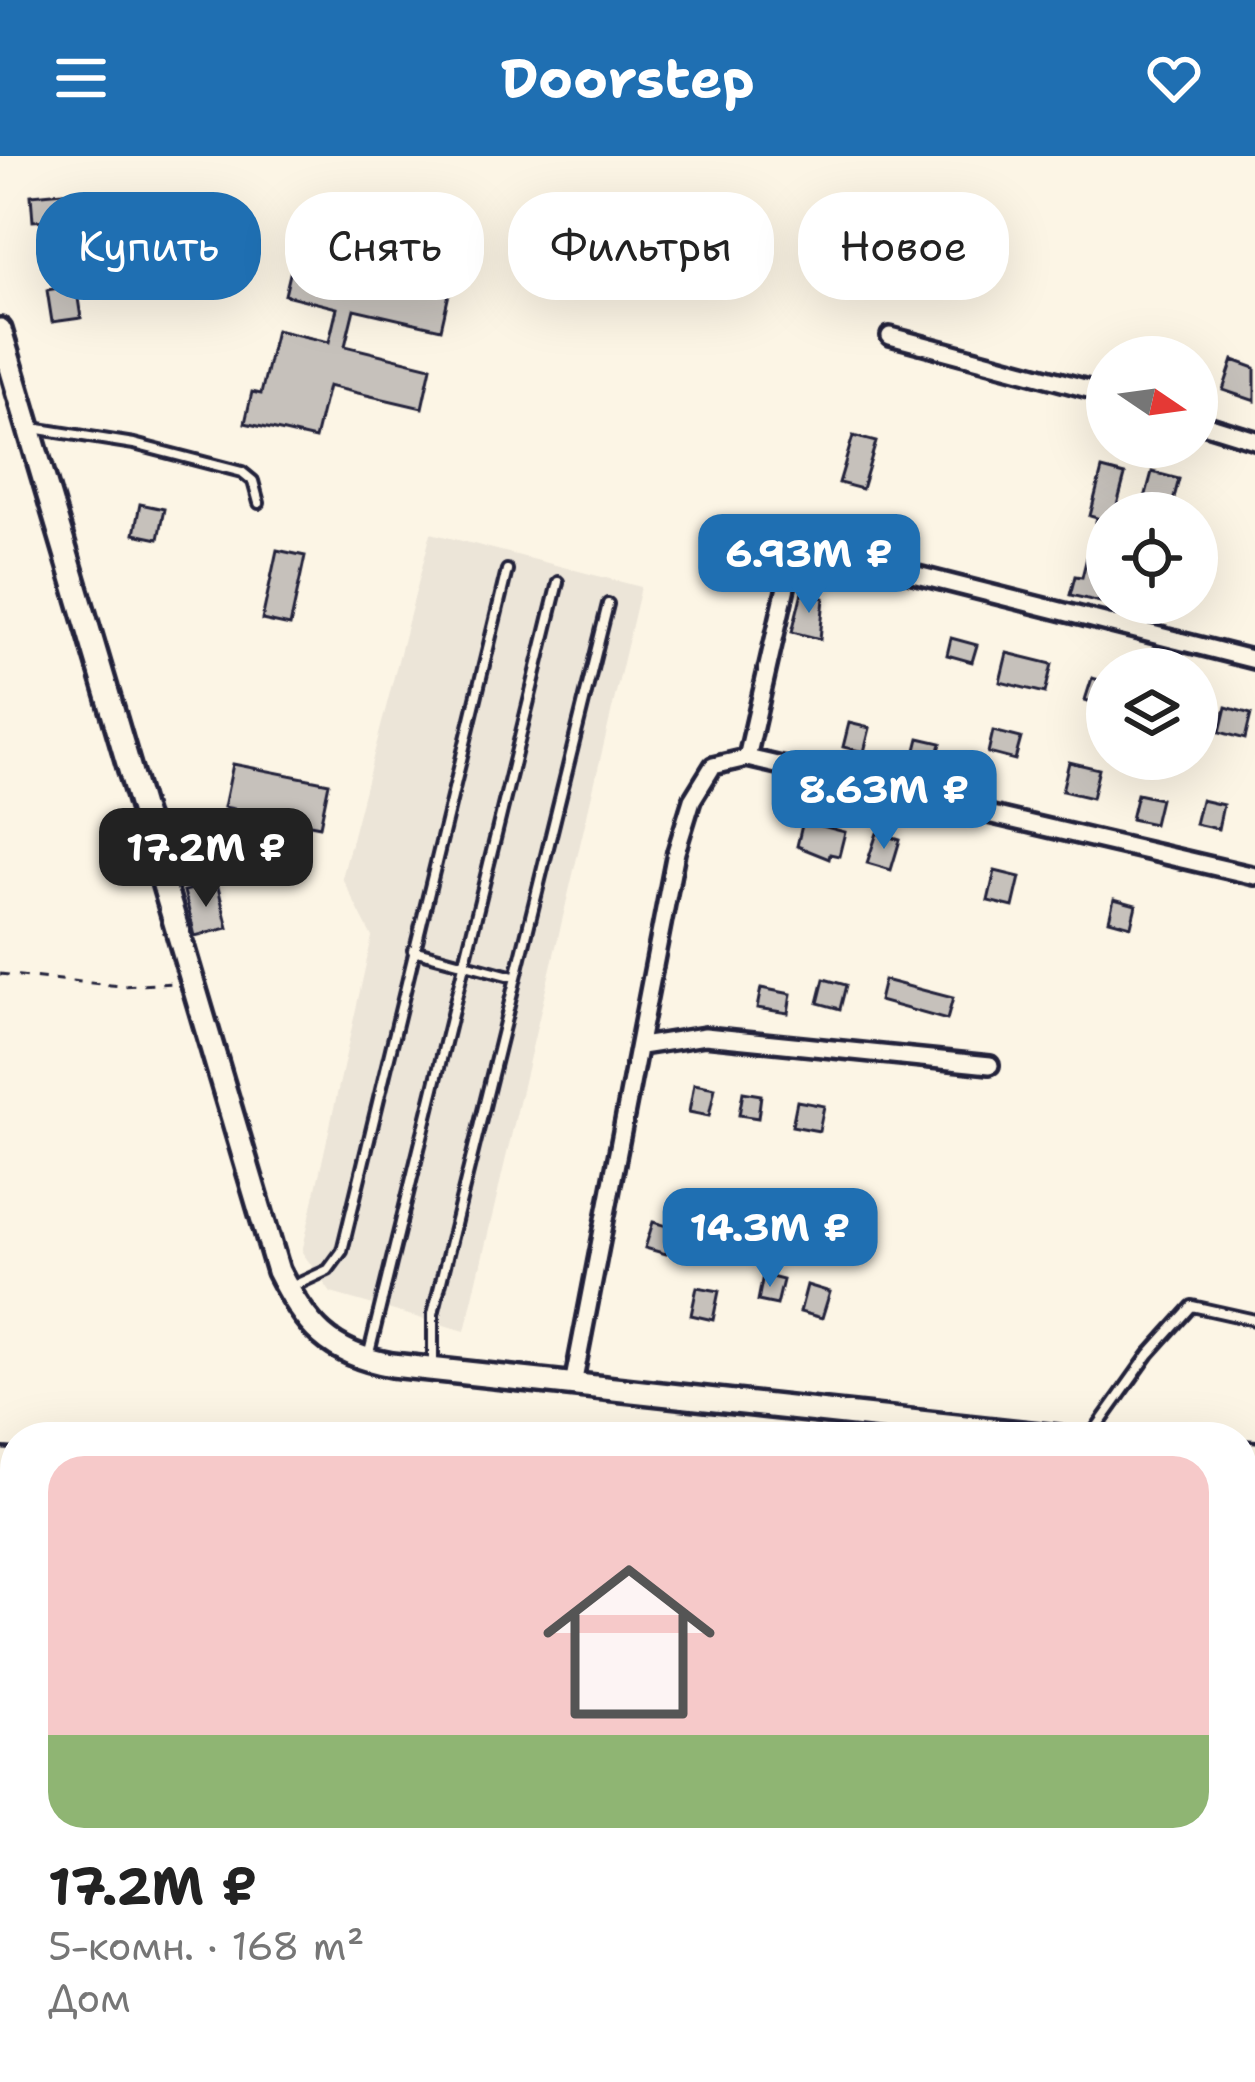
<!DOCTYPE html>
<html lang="ru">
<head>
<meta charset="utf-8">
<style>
  :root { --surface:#fff; --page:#f6f6f6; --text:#222; --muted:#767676; --line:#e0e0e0; --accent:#1f6fb2 }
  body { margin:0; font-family:"Shantell Sans",sans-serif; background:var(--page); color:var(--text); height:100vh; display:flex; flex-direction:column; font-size:45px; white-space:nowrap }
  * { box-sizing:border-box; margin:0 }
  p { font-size:39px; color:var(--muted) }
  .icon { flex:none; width:66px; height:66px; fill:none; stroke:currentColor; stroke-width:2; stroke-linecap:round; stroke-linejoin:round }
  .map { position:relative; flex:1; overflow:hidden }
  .details { position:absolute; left:0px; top:1266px; width:1257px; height:660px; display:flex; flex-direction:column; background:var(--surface); border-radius:48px 48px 0 0; box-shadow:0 12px 48px #0002 }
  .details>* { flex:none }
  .guide { position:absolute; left:36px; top:36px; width:1185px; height:108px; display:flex; gap:24px }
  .needle { width:78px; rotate:103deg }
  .fabs { position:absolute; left:1086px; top:180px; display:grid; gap:24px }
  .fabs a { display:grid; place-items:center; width:132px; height:132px; border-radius:50%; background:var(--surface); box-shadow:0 12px 48px #0002; font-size:60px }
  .price { position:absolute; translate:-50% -102px; padding:0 27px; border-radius:24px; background:var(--accent); color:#fff; font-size:39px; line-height:78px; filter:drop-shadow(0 3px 6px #0008) }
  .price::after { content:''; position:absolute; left:50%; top:72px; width:36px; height:27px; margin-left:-18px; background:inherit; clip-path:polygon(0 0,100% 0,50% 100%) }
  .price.on { background:#222; color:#fff }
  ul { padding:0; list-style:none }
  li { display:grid; align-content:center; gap:24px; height:636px; padding:0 48px }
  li+li { border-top:3px solid var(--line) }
  li span { display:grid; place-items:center; height:372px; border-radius:36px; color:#555 }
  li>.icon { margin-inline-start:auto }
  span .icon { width:216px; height:216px; fill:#fffc; stroke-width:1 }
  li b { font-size:51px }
  .chip { padding:0 42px; border-radius:48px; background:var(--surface); box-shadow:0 12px 48px #0002; font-size:42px; line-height:108px }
  .chip.on { background:var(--accent); color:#fff }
  header { display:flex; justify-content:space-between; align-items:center; height:156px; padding:0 48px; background:var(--accent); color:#fff; font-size:54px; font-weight:700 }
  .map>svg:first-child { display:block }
  .built { fill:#ece5d8 }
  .building { fill:#c6c1bb; stroke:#22223b; stroke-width:3 }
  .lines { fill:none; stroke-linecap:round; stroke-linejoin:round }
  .lane-casing { stroke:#22223b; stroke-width:16 }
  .street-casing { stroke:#22223b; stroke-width:24 }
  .secondary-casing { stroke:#22223b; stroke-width:30 }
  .path { stroke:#22223b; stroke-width:3; stroke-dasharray:9 9; stroke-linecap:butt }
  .lane { stroke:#fcf5e5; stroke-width:8 }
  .street { stroke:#fcf5e5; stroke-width:15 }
  .secondary { stroke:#fcf5e5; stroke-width:21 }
  .rail { stroke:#22223b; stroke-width:4.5; stroke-dasharray:18 9; stroke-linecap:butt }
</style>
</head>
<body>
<header><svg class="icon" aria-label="menu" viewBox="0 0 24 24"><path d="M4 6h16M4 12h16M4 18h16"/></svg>Doorstep<svg class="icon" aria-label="heart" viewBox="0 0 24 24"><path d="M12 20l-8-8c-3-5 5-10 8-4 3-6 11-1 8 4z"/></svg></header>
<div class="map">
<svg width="1255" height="1926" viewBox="0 0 1255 1926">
  <rect width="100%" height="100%" fill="#fcf5e5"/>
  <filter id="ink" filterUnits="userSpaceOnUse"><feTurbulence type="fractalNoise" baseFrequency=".00833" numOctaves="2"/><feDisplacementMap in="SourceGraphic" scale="24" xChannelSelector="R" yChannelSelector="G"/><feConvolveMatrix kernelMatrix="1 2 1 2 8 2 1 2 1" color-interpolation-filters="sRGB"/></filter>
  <g filter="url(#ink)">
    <path class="built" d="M431,377L641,431L465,1175L331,1137L302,1096L372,781L342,722Z"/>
    <path class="building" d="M64,36L66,63L33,65L31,39Z
      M296,92L451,129L441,173L354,153L345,190L431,211L422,252L328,230L315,283L245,267L252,236L261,238L276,174L329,186L337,152L285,139Z
      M76,129L81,162L52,166L47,134Z
      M1233,204L1255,212V245L1223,234Z
      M853,280L876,286L862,333L839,327Z
      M1102,313L1125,319L1115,357H1107V417L1100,446L1070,439L1075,420L1082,421L1097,362L1090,360Z
      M1152,316L1179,323L1170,357H1141Z
      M140,348L164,353L158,383L134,378Z
      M277,394L305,400L290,470L262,464Z
      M802,436L824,442L820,483L792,476Z
      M951,482L977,489L972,506L947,499Z
      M1007,497L1052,508L1045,537L1000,526Z
      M1092,522L1107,526L1104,550L1085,544Z
      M1226,551L1251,558L1245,583L1220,576Z
      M849,567L870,572L864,596L843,591Z
      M993,575L1021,582L1015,604L988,597Z
      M919,582L941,587L935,611L913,606Z
      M1069,606L1099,613L1092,642L1062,635Z
      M233,608L329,627L320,670L224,651Z
      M1137,638L1160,643L1154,668L1131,663Z
      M1201,644L1223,649L1218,673L1195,668Z
      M803,665L845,676L839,700L830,698L829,703L797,690Z
      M877,677L900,684L891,714L867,707Z
      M995,715L1020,721L1013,751L988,745Z
      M217,727L228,772L195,780L184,735Z
      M1114,743L1136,749L1131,770L1109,764Z
      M824,823L846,829L840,853L818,847Z
      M884,824L953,842L947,864L879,845Z
      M761,832L791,838L788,857L757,852Z
      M694,928L715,932L709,960L689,956Z
      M743,936L761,939L758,962L739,959Z
      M797,945L824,950L819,975L792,970Z
      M653,1066L674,1072L666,1098L645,1092Z
      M763,1119L783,1124L777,1149L758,1145Z
      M807,1129L830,1136L822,1162L800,1156Z
      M697,1131L719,1135L713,1164L691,1159Z
      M1255,1567V1613L1242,1604V1586Z
      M10,1813H15V1860L0,1857Z
      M0,1892L15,1895L12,1917L0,1914Z
      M90,1911H122L119,1926L87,1924Z
      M301,1911L320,1913L317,1926H297Z
      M575,1911H595L592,1926L572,1924Z
      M989,1911H995L1015,1926H978Z"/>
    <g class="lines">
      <g class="lane-casing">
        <path id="lane" d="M33,272L134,288L242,316L253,325L259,347
          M413,794L514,821
          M289,1132L328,1114L342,1095L507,414
          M369,1197L558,426
          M433,1211V1158L608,448
          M1090,1281L1149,1198L1192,1150L1255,1164
          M1242,1615L1255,1625"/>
      </g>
      <g class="street-casing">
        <path id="street" d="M890,180L1107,238
          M1197,266L1255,284
          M747,602L791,409L818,394L1255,504
          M641,890L705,880L990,909
          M573,1229L676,696L692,644L713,610L747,602L1255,720
          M1242,1503L1255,1501
          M0,1540L15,1543
          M0,1704L15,1632
          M1242,1724L1255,1727
          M679,1911L702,1926
          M149,1926L152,1911
          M366,1926L370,1911"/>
      </g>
      <g class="secondary-casing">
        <path id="secondary" d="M0,174L278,1115C306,1170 329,1198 392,1209L1058,1281
          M1242,1297L1255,1298
          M1242,1700L1255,1682
          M1079,1926L1090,1911"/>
      </g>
      <path class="path" d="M0,818L121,830L173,827"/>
      <use href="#lane" class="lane"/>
      <use href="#street" class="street"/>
      <use href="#secondary" class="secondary"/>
      <path class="rail" d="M0,1292L15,1293
        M0,1317L15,1319
        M1242,1405L1255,1407
        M1242,1429L1255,1430"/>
    </g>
  </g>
</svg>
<div class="fabs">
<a><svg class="needle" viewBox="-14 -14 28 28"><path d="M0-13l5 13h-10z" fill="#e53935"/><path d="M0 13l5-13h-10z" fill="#767676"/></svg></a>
<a><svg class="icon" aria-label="locate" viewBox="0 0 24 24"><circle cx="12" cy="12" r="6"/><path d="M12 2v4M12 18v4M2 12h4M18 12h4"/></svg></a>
<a><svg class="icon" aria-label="layers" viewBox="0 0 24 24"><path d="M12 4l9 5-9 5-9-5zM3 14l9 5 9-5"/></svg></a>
</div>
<b class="price" style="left:809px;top:460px">6.93M ₽</b>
<b class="price" style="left:884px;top:696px">8.63M ₽</b>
<b class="price on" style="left:206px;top:754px">17.2M ₽</b>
<b class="price" style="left:770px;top:1134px">14.3M ₽</b>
<div class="guide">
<a class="chip on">Купить</a>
<a class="chip">Снять</a>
<a class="chip">Фильтры</a>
<a class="chip">Новое</a>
</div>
<section class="details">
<ul>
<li><span style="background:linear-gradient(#f6c9c9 75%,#8fb573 0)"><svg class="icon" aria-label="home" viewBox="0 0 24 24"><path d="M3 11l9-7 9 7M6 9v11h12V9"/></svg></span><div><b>17.2M ₽</b><p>5-комн. · 168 m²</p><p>Дом</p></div></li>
</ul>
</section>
</div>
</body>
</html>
